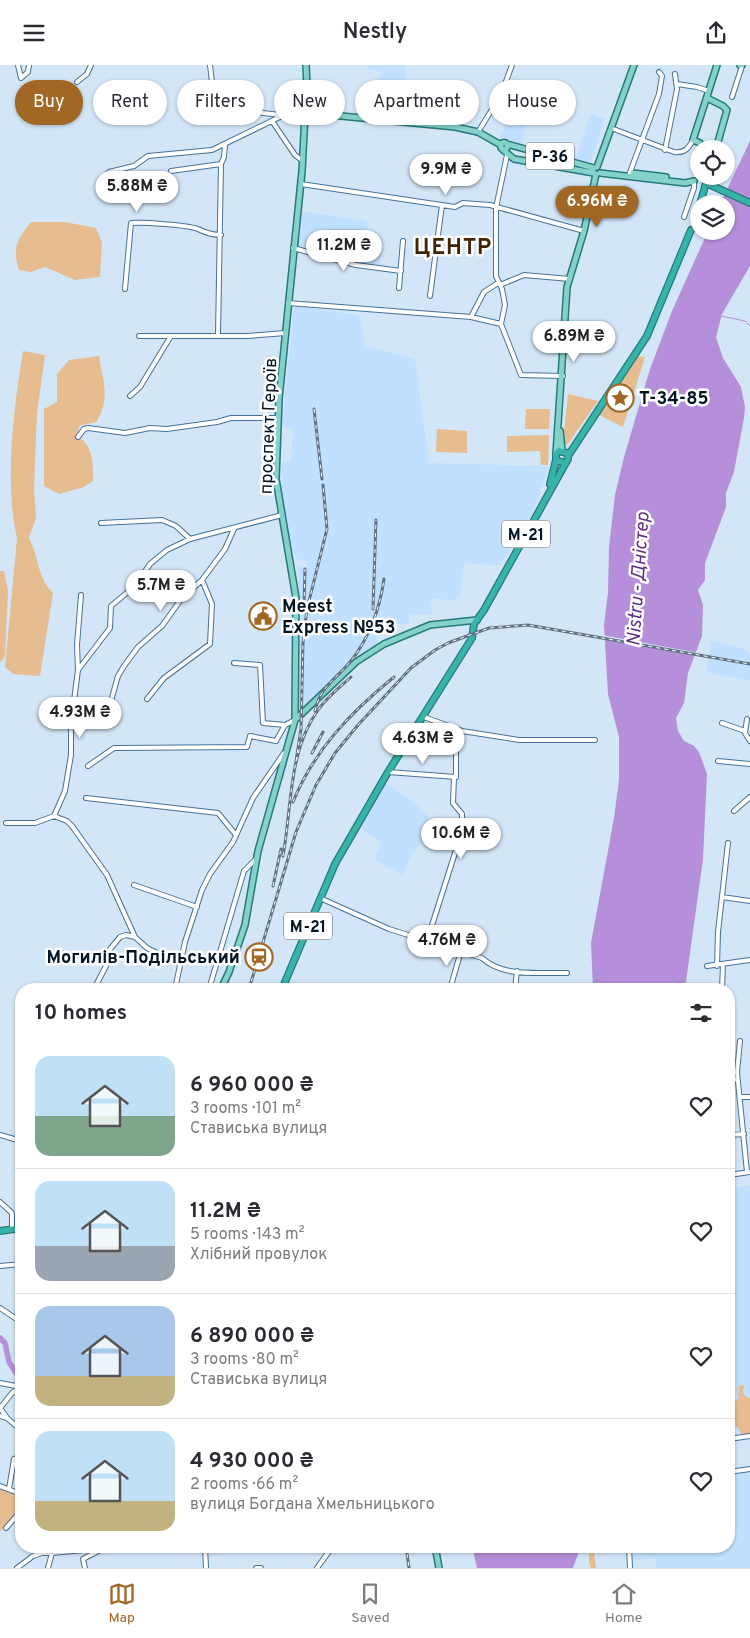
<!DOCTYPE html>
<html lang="en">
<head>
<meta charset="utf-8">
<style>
  :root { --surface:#fff; --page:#f2f2f3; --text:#2b2b33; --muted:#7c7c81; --line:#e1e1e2; --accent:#a06824 }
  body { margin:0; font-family:Overpass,sans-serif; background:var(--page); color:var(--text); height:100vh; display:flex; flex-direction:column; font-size:19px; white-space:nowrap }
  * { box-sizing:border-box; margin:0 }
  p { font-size:16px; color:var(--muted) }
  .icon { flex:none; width:28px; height:28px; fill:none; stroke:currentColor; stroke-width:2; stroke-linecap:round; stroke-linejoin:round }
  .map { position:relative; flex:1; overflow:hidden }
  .drawer { position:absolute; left:15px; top:918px; width:720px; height:570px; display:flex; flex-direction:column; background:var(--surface); border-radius:20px; box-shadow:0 1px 4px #0004 }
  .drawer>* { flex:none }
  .hud { position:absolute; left:15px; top:15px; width:720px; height:45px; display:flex; gap:10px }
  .tools { position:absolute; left:690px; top:75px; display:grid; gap:10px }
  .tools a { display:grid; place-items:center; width:45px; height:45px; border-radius:50%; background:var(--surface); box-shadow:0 1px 4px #0004; font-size:25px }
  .price { position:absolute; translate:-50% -42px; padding:0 11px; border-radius:18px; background:#fff; color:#222; font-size:16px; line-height:32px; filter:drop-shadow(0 1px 2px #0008) }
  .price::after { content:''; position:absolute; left:50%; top:30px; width:15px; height:11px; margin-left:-8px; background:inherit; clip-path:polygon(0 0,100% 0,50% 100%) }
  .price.on { background:var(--accent); color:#fff }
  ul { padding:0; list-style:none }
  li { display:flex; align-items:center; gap:15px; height:125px; padding:0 20px }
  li+li { border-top:1px solid var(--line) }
  li span { display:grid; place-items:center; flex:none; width:140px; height:100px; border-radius:15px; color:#555 }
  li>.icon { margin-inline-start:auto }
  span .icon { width:60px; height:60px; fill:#fffc; stroke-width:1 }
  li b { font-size:21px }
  h2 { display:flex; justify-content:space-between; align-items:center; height:60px; padding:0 20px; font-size:21px }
  .tag { padding:0 18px; border-radius:22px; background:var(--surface); box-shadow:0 1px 4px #0004; font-size:18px; line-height:45px }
  .tag.on { background:var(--accent); color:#fff }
  header { display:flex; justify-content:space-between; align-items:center; height:65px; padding:0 20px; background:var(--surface); font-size:22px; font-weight:600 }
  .dock { display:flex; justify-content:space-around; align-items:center; height:70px; border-top:1px solid var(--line); background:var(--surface); font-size:14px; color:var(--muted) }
  .dock a { display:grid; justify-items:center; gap:2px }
  .dock .on { color:var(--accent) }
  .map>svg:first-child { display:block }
  .built { fill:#c1e0ff }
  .green { fill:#e6bc91 }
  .water { fill:#b58fda }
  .pier { fill:#d3e6f8 }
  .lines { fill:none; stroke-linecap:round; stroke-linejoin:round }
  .stream { stroke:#b58fda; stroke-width:1 }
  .river { stroke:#b58fda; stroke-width:5.5 }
  .minor-casing { stroke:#467299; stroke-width:6 }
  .major-casing { stroke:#257b7a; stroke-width:8 }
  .highway-casing { stroke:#257b7a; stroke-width:8 }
  .minor { stroke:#fff; stroke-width:4 }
  .major { stroke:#87d1cb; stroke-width:5 }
  .highway { stroke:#37b3a9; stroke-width:5.5 }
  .rail-casing { stroke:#607283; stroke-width:3 }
  .rail { stroke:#fff; stroke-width:1; stroke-dasharray:4; stroke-linecap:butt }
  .labels { text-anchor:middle; stroke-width:5; stroke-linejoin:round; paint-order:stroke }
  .shield { fill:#fff; stroke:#4f5a65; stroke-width:1 }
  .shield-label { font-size:16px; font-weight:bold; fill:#031423 }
  .poi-label { font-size:18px; font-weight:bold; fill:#031423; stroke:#fff; text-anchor:start }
  .street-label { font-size:18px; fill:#031423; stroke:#fff }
  .water-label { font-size:19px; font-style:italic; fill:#602f87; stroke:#fff }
  .district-label { font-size:22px; font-weight:bold; letter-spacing:1px; fill:#3f2504; stroke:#fff }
</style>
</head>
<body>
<header><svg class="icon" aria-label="menu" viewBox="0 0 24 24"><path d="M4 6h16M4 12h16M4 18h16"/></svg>Nestly<svg class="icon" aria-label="share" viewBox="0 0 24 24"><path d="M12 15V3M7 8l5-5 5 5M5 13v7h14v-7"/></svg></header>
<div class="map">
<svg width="750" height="1503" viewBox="0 0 750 1503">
  <rect width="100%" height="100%" fill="#d3e6f8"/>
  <path class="built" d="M368,0H406L404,19L379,17L381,7L368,4Z
    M521,31L539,38L542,33L555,36L549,60L527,57L521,80L500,72L510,49L513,50Z
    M591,49L605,54L590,98L571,92L572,88L576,90Z
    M303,146L367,156L368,183L382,187L379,202L298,184Z
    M294,241L359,250L365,281L415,294L429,398L549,401L536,440L500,501L464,498L460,530L455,535L431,534L432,550L409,549V559H387L376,571L378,579L358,593L309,644H298L300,566L298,502H306L307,496L298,495L293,486L282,436V398L291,396L293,365L282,361Z
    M711,575L742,583L750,588V616L706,607Z
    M385,718L411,735L429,752L424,775L411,790L403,810L375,795L381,778L359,762Z
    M750,1120V1369L741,1370L729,1354V1123Z
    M750,1406V1503H657L654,1493L632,1496V1481H729V1408Z"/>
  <path class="green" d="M31,157H65L96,163L102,178L100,212L75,215L45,202L31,207L19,205C12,183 17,174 31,157Z
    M23,286L45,290L37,348L34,423L36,453L29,473C39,491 37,513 53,528L40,611L13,609L5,602L17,473C4,418 14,341 23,286Z
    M99,291C103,316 111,334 96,357L79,361L78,371C94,383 93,397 93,416L84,422L59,429L44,421V344L57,337V309L69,295Z
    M637,291L645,292L623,362L599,350Z
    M568,329L598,336L567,380L563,375Z
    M526,344H550L549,364H525Z
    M437,364L467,366V388L436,387Z
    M549,370L548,400H541L540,386L507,387V371Z
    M0,506H4L8,526L5,591L0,598Z
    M740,1320L745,1321L743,1325L744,1330L750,1334V1369H741L739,1364L729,1354V1334L733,1335V1338L739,1333L738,1329L740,1322L733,1329Z
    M0,1422L21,1431V1444L0,1466Z
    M582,1481H597L594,1487L596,1503H591L589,1498V1486L580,1487Z"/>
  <path class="water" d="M750,76V201L722,249L716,272L723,293L741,322L745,342L744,353L734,407L726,428V442L705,498V515L698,525L703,540L702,571L688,608L684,638L676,653L678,666L684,676L694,681L699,687L707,709L703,794L685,924H593L591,878L614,753L619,715V672L608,629L604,560L608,528L609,482L615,430L624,392L650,304L672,246L708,166H726V139H720Z
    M472,1481H581L573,1503H477Z"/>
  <path class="pier" d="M602,570L699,588L697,590L602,573Z"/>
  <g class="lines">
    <path class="stream" d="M721,251L745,256L750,261"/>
    <path class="river" d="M0,1273L5,1278L9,1297L18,1311L21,1312"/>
    <g class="minor-casing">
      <path id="minor" d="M18,0L21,13L28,7L29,0
        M210,0L213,26L219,33L246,46L281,50
        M77,17L87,9L91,0
        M677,19L697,22L709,26
        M732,32L742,1
        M272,56L295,90L303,96
        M611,63L674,87C685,88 688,84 693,75
        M478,67L501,30L512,0
        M665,85L677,24L675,9
        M507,90L496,143V211L502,224L505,240L501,259L521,310L563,311
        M171,106L221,99L224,92L225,80
        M109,107L134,101L148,91L212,85L288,48L292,35L304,30
        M629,110L659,29L662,11L659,7
        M301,119L455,142L463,138L490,140L584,166
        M684,152L694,123V116
        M293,183L356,200L401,206
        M500,220L524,210L570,214
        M399,223L403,176
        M125,224L131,158C142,157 188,160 198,164C206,168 212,170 221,170
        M430,231L442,140
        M288,238L471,252L501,259
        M471,252L484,227L498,218
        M218,270L221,99
        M139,271H248L285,268
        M130,331L140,322L171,271
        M78,372L84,364L88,363L125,368L150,363L167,364L217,357L231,353H278
        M101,458L162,455L176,461L190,474
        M234,598L260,600L263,658L285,660
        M78,605L110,563L111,541L135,521L150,499L167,485L190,474L282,450
        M147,634L164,613L210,579L212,539L202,515
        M105,641L111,636L118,611L124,601L138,582L162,561L182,533L202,515L225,484L234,464
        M424,652L462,666L519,675H595
        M747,654L745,668L750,676
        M722,658L745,666
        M718,696L750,699
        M88,701L114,683L247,682L250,671L276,676L285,660L295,655
        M388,707L456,712V685L460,665
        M86,733L218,748L236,770
        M734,746L750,732
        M54,751L67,756L72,761L107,810L135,872L147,883L180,899
        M6,758H35L54,751L65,726L71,690V659L78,605L77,580L81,530
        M134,820L197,842
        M722,832L750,836
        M320,833L389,864L482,893C504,913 539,907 567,908
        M427,876L462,766V749L453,738L454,712
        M707,901L750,895
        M717,901L718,867L728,778
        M94,924L106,901L107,888L120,872L126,870L135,872
        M175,924L185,877L202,825L210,809L233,777L253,733L284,688
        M209,924L244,806L257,793
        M450,924L461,886
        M515,924L517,906
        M722,924L723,900
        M740,976L737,1007L747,1107
        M729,1012L737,1015
        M741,1032H750
        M0,1070L21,1076
        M729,1070L744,1069
        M729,1110L750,1107
        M0,1137L12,1148V1164
        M0,1201L21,1199
        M0,1243L21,1257
        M0,1318L21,1322
        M1,1342L12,1328L21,1322
        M0,1343L7,1353
        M0,1351L7,1353L21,1365
        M729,1374L750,1371
        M729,1407L750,1404
        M0,1421L21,1429
        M9,1424L14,1394L21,1392
        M6,1463L21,1446
        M39,1481L42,1488H52L48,1503
        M205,1481L206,1503
        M629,1481L630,1503
        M52,1488L125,1481
        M17,1503L33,1491L42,1488
        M85,1503L83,1494L104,1483
        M256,1503H261
        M317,1503L333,1481"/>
    </g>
    <g class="major-casing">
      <path id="major" d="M306,0L308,44
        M740,0H742
        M707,33L723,41L727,45L716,84
        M303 47a3 3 0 1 1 6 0a3 3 0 1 1-6 0Z
        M310,48L455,62L478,67L501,80
        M500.5 81a3.5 3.5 0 1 1 7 0a3.5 3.5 0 1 1-7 0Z
        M507,79L594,103
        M502,84L514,94L594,108
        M703,84L700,78L693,75L717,0
        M597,102L634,0
        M600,108L685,118L694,116
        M633,108L666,112
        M706,118L708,111
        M560,366L562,385
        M556,389L567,222L584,166L596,109
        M295,655L356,597L384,579L430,560L477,555
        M221,924L229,907L245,860L258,786L295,655L296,533L276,414L279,334L302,106L305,50
        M435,1481L439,1503"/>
    </g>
    <g class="highway-casing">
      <path id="highway" d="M700,139L706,118L750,138
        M695,154L699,141
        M568,391L647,271L691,165
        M550,419L556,395
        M282,924L335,799L388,707L472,573L474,559L484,545L568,394L567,388L559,386L556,389V395L564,398
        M0,1166L21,1163"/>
    </g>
    <use href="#minor" class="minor"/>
    <use href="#major" class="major"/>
    <use href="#highway" class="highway"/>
    <g class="rail-casing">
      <path id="rail" d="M314,344L322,414
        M304,539L305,504
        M373,544L376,455
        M315,646C320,622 335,615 350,597C369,574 380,543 384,514
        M312,688L323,667
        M296,696L301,664L303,577L307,544L327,464L323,420
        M293,737C314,685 351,647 394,612
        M283,791C292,742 288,687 318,645C327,632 340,622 351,612
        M273,821L281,784
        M249,924L296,767L316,720L335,688L358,660L411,603L435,585L448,578L489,563L528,560L750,599
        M406,1481L409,1503"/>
    </g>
    <use href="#rail" class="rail"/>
  </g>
  <defs>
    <g id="sight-ring" transform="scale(1.4375)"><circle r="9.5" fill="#fff" stroke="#a06824" stroke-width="1.5"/><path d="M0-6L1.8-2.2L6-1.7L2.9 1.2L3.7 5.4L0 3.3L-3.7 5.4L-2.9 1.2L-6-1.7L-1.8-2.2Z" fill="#a06824"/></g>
    <g id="civic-ring" transform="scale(1.4375)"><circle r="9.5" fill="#fff" stroke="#a06824" stroke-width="1.5"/><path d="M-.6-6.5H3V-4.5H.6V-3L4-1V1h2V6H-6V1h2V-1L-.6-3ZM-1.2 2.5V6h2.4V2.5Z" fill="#a06824"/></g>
    <g id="station-ring" transform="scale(1.4375)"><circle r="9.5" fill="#fff" stroke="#a06824" stroke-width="1.5"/><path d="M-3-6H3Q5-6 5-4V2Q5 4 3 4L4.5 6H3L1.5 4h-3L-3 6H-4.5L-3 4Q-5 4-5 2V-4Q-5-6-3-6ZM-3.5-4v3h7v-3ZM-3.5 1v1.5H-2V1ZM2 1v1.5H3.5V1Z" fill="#a06824"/></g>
  </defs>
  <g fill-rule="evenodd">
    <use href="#sight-ring" x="620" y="333"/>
    <use href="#civic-ring" x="263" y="551"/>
    <use href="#station-ring" x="259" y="892"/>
  </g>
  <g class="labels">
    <g class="shield">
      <rect x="526" y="77.5" width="48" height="27" rx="4"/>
      <rect x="502" y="455.5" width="48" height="27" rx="4"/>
      <rect x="284" y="847.5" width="48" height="27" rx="4"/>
    </g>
    <g class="shield-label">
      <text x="550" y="97">Р-36</text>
      <text x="526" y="475">М-21</text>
      <text x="308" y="867">М-21</text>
    </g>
    <g class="poi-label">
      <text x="639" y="339">Т-34-85</text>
      <text x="282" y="547">Meest<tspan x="282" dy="21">Express №53</tspan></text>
      <text x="240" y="898" text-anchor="end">Могилів-Подільський</text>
    </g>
    <g class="street-label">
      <text transform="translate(268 361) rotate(-88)" y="6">проспект Героїв</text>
    </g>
    <g class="water-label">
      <text transform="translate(637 514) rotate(-86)" y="7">Nistru - Дністер</text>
    </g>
    <g class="district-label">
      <text x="453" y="189">ЦЕНТР</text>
    </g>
  </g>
</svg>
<div class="tools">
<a><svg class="icon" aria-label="locate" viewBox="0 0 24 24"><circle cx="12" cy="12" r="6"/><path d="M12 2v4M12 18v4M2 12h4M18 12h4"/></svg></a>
<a><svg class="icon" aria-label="layers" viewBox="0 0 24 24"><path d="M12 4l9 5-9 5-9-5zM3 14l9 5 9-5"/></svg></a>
</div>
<b class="price" style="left:446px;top:131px">9.9M ₴</b>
<b class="price" style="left:137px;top:148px">5.88M ₴</b>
<b class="price on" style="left:597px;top:163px">6.96M ₴</b>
<b class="price" style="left:344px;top:207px">11.2M ₴</b>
<b class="price" style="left:574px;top:298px">6.89M ₴</b>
<b class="price" style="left:161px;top:547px">5.7M ₴</b>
<b class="price" style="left:80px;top:674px">4.93M ₴</b>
<b class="price" style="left:423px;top:700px">4.63M ₴</b>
<b class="price" style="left:461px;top:795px">10.6M ₴</b>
<b class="price" style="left:447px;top:902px">4.76M ₴</b>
<div class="hud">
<a class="tag on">Buy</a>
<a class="tag">Rent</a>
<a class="tag">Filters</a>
<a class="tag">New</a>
<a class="tag">Apartment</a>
<a class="tag">House</a>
</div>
<section class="drawer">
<h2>10 homes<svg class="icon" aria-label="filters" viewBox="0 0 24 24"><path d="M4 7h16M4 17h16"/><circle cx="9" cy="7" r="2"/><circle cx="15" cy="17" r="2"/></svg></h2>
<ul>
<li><span style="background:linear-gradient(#bfe0f5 60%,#7fa58c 0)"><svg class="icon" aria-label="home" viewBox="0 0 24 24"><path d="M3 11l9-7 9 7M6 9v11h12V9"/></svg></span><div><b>6 960 000 ₴</b><p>3 rooms · 101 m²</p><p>Стависька вулиця</p></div><svg class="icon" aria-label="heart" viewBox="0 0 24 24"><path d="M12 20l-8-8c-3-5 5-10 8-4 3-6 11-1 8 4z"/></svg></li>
<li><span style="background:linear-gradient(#bfe0f5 65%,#9aa5b1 0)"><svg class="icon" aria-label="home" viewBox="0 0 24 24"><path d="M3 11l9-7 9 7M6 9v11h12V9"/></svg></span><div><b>11.2M ₴</b><p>5 rooms · 143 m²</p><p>Хлібний провулок</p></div><svg class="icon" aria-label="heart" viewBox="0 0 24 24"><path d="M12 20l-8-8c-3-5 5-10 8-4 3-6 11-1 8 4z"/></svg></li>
<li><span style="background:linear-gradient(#a9c7e8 70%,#c2b280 0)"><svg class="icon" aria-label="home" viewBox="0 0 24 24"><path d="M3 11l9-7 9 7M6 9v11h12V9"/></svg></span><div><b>6 890 000 ₴</b><p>3 rooms · 80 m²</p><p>Стависька вулиця</p></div><svg class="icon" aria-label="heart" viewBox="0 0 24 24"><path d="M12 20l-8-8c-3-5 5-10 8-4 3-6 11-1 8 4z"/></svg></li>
<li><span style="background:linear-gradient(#bfe0f5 70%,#c2b280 0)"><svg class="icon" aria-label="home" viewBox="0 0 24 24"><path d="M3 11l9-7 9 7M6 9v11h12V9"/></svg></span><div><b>4 930 000 ₴</b><p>2 rooms · 66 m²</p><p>вулиця Богдана Хмельницького</p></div><svg class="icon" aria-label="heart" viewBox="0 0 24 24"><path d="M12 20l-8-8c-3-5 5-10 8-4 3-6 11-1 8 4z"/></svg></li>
</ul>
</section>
</div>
<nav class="dock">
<a class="on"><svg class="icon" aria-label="map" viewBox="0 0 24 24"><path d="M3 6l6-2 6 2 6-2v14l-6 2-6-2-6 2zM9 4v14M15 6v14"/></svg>Map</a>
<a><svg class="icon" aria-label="saved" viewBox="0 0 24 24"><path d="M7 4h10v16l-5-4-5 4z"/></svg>Saved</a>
<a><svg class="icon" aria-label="home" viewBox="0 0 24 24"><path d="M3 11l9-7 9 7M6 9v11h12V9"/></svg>Home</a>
</nav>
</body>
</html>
